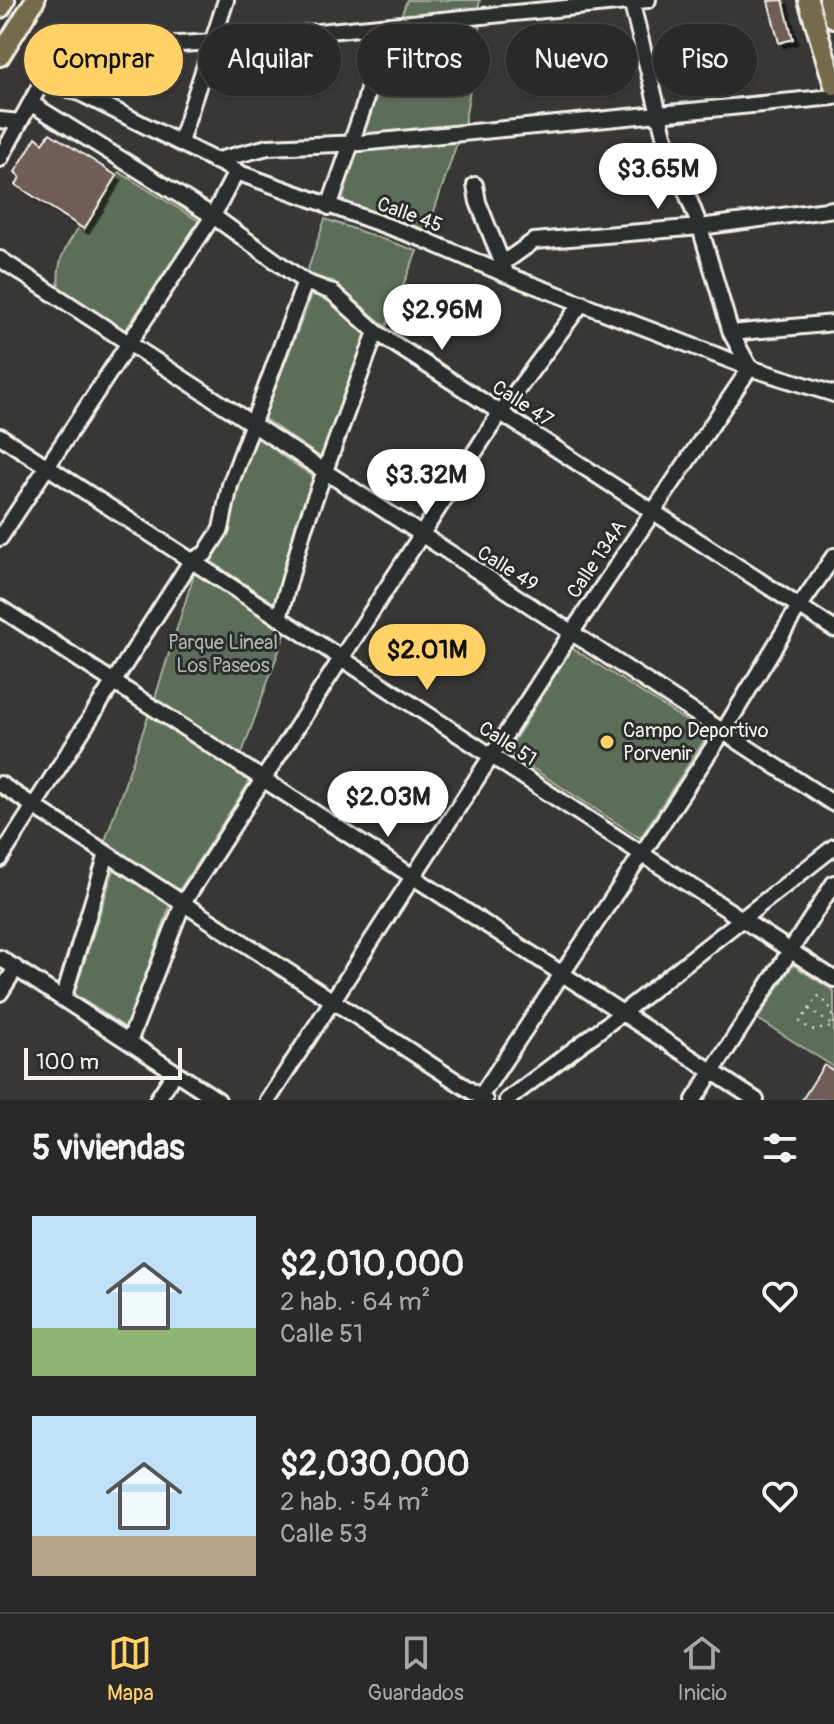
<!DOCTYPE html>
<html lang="es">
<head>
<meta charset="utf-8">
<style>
  :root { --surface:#2a2928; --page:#323130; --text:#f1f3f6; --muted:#a5a6a8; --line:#464545; --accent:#ffd166 }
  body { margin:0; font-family:Pangolin,sans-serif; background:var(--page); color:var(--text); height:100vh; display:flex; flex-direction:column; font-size:30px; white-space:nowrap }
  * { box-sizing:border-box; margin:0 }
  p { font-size:26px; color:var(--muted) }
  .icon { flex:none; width:44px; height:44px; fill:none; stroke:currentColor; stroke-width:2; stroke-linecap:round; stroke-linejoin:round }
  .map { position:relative; height:1100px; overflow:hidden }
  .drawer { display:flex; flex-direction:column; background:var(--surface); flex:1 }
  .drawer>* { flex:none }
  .guide { position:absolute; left:24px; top:24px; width:786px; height:72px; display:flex; gap:16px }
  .scale { position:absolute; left:24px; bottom:20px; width:158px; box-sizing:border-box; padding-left:8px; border:4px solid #f4f1e8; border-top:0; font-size:22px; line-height:28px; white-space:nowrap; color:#f4f1e8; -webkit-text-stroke:6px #2a2d2e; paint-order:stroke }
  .price { position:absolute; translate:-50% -68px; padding:0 18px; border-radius:28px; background:#fff; color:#222; font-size:26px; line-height:52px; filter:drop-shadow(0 2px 4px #0008) }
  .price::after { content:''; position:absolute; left:50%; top:48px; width:24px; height:18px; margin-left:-12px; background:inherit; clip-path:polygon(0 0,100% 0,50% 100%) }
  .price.active { background:var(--accent); color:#111 }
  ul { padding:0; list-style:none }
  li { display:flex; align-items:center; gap:24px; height:200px; padding:0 32px }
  li span { display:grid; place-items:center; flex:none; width:224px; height:160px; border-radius:0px; color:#555 }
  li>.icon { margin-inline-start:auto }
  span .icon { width:96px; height:96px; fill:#fffc; stroke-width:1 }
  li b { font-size:34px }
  h2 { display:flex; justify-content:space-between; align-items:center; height:96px; padding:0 32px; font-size:34px }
  .pill { padding:0 28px; border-radius:36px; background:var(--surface); box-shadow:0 2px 6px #0004,0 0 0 2px var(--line); font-size:28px; line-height:72px }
  .pill.active { background:var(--accent); color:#111 }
  .menu { display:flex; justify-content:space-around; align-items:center; height:112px; border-top:2px solid var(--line); background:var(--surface); font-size:22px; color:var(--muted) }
  .menu a { display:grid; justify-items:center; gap:4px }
  .menu .active { color:var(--accent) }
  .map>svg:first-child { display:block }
  .green { fill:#5b6e58; stroke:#a8b0a0; stroke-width:2 }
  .building { fill:#6f5d58; stroke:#f4f1e8; stroke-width:2; filter:url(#shadow) }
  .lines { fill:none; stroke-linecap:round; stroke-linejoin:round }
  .minor-casing { stroke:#f4f1e8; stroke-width:20 }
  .major-casing { stroke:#f4f1e8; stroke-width:24 }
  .highway-casing { stroke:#f4f1e8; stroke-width:26 }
  .path { stroke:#f4f1e8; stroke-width:2; stroke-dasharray:2 6; stroke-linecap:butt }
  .minor { stroke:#2a2d2e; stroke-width:14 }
  .major { stroke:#746b4b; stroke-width:18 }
  .highway { stroke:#746b4b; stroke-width:20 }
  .poi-dot { fill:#ffd166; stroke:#2a2d2e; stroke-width:3 }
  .labels { text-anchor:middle; stroke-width:6; stroke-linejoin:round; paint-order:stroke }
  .street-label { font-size:20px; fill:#f4f1e8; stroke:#2a2d2e }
  .park-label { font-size:20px; fill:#afb6a7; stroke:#2a2d2e }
  .poi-label { font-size:20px; fill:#f4f1e8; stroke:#2a2d2e; text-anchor:start }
</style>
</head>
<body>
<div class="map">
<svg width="834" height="1100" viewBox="0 0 834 1100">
  <defs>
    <filter id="shadow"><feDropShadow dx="4.5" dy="4.5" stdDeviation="0" flood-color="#0009"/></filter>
  </defs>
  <rect width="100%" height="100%" fill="#383736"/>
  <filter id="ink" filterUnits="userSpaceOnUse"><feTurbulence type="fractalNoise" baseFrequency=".0125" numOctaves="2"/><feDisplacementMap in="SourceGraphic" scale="16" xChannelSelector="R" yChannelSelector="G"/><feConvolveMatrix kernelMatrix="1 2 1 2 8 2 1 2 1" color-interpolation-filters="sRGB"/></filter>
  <g filter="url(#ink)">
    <path class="green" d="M407,0H480L478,9L401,16Z
      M481,24L464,126L363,135L376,98L389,34Z
      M458,140L427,232L341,206L356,149Z
      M119,172L199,221L124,332L59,289C56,263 64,248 79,227L84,228Z
      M325,219L417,251L386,327L333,281L306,275Z
      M313,292L325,297L368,332L323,459L263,418Z
      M259,435L281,455L314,477L297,524L299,526L275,604L211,561L226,529L235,490Z
      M198,570L286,631L241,756L154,701L195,571Z
      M572,648L708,735L640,838L507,752Z
      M149,714L248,780V784L178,892L105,841Z
      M116,863L172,899L128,1029L74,994Z
      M793,965L834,991V1067L758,1019Z"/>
    <path class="building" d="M783,0L793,39L779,43L768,1Z
      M50,133L117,176L84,229L16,185L20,177L15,172L36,137L43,143Z
      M824,1065L834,1071V1100H802Z"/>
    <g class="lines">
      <g class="minor-casing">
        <path id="minor" d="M631,0L664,135L700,227L731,333L750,368
          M43,80L56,52L67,50L215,42L648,0
          M32,104L213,216L305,282L332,292L376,332L834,629
          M0,120L20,122L43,80L80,93L242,174L423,239L507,275L750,368L834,394
          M180,142L226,0
          M0,159L20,122
          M214,161L268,147L360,143L834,97
          M475,185L478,202L505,270
          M329,207L364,106L383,26
          M0,259L834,804
          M503,263L534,241L700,227L834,209
          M731,333L834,323
          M0,436L834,979
          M0,538L213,216L236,172
          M0,608L756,1100
          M279,618L304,528L376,332
          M0,784L485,1100
          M0,859L191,561L205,554L221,529L230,485L305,282
          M0,958L218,1100
          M0,993L16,968
          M63,999L107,854
          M129,1042L183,903L500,413L582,303
          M480,1097L723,732L795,613L834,556
          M157,1100L175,1072
          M268,1100L572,632L750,368
          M507,1100L622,1013L834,847
          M694,1100L834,883"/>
      </g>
      <g class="major-casing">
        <path id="major" d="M808,0L834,85
          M829,0L834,18
          M0,56L35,0"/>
      </g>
      <g class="highway-casing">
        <path id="highway" d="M0,7L4,0"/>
      </g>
      <path class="path" d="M809,1009L833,1026
        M834,1024L829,1005L818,996L800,1022L812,1030L834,1027"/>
      <use href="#minor" class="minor"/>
      <use href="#major" class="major"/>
      <use href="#highway" class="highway"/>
    </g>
  </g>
  <circle class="poi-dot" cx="607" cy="742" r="8"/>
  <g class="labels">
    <g class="street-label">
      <text transform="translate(410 214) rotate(20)" y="7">Calle 45</text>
      <text transform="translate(523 403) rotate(33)" y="7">Calle 47</text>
      <text transform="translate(596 559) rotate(-56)" y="7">Calle 134A</text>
      <text transform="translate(508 568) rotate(32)" y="7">Calle 49</text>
      <text transform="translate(508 743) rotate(33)" y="7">Calle 51</text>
    </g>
    <g class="park-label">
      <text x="223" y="649">Parque Lineal<tspan x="223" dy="23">Los Paseos</tspan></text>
    </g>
    <g class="poi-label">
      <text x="623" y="737">Campo Deportivo<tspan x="623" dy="23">Porvenir</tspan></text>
    </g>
  </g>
</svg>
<div class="scale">100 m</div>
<b class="price" style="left:658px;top:211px">$3.65M</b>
<b class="price" style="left:442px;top:352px">$2.96M</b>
<b class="price" style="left:426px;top:517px">$3.32M</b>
<b class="price active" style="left:427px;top:692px">$2.01M</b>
<b class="price" style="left:388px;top:839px">$2.03M</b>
<div class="guide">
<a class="pill active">Comprar</a>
<a class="pill">Alquilar</a>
<a class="pill">Filtros</a>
<a class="pill">Nuevo</a>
<a class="pill">Piso</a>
</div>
</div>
<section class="drawer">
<h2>5 viviendas<svg class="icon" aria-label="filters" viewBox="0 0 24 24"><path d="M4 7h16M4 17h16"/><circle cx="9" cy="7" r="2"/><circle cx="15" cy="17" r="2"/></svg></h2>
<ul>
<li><span style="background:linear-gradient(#bfe0f5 70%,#8fb573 0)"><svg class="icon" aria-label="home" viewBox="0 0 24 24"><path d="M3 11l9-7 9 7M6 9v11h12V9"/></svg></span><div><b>$2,010,000</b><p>2 hab. · 64 m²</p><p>Calle 51</p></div><svg class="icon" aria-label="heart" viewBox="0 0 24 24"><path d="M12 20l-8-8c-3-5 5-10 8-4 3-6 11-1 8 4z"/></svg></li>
<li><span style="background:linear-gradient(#bfe0f5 75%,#b9a48a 0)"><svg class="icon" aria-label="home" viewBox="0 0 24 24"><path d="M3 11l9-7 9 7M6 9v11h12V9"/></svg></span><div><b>$2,030,000</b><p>2 hab. · 54 m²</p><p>Calle 53</p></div><svg class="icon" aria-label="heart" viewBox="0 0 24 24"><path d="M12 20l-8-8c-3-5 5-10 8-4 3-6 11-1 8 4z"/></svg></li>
</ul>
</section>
<nav class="menu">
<a class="active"><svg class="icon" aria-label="map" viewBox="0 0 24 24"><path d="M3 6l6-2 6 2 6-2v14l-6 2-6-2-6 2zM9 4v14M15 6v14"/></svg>Mapa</a>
<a><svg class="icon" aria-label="saved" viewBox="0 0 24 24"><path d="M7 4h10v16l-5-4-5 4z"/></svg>Guardados</a>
<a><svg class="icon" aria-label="home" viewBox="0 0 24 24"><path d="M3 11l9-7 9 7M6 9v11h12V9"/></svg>Inicio</a>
</nav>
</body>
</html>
